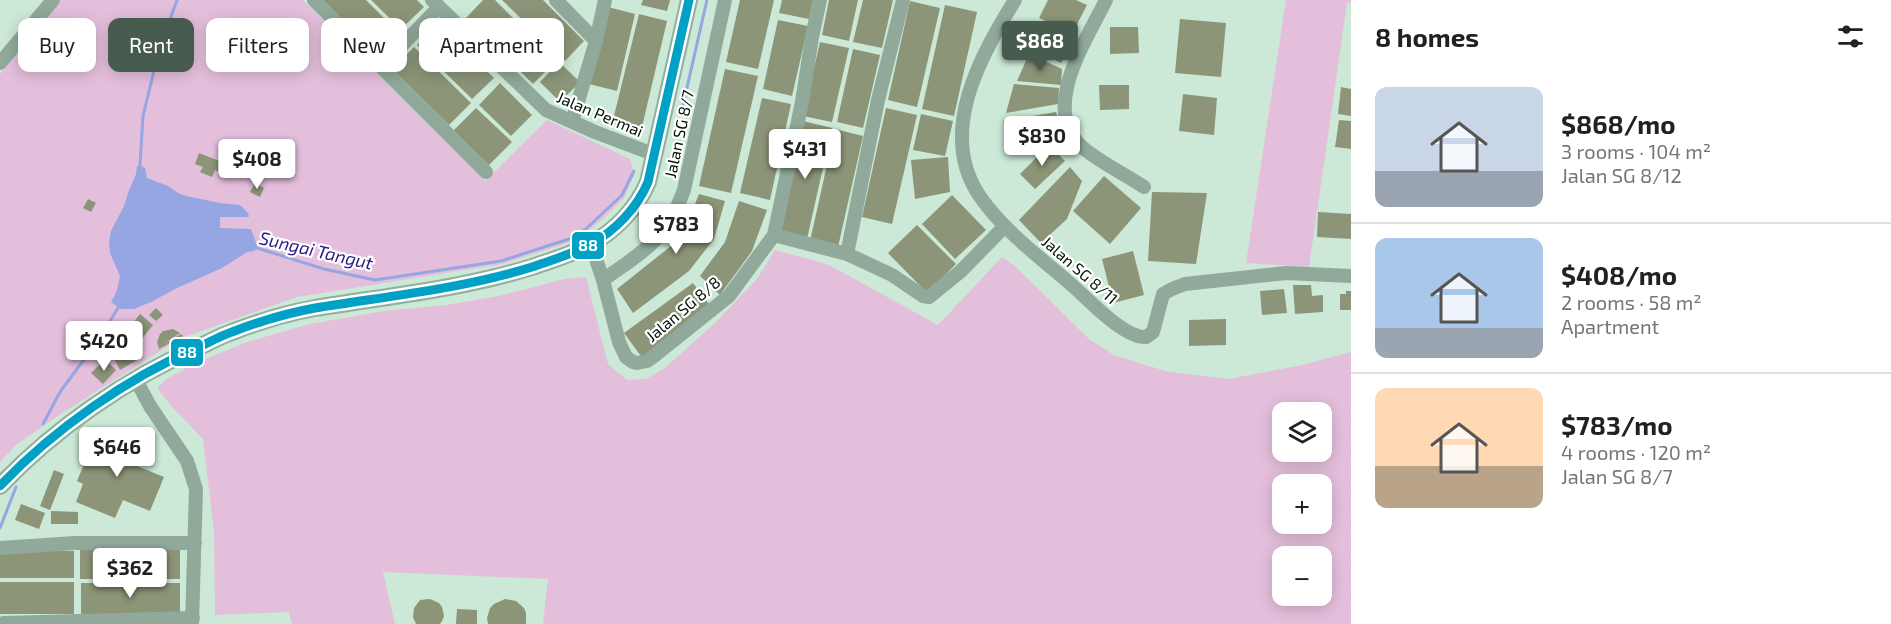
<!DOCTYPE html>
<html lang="en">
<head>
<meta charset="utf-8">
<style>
  :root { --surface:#fff; --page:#f6f6f6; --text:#202124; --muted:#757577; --line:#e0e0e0; --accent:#475b4f }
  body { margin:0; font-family:"Exo 2",sans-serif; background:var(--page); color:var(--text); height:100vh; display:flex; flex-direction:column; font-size:22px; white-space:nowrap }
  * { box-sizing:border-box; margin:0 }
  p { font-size:20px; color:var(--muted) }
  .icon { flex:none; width:33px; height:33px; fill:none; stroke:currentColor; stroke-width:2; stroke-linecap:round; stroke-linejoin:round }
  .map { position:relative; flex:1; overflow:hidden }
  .details { display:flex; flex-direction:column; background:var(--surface); width:540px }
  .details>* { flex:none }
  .top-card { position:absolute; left:18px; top:18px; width:570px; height:54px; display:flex; gap:12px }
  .tools { position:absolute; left:1272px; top:402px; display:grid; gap:12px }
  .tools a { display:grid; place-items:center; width:60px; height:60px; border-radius:12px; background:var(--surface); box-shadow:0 3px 15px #0003; font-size:30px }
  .price { position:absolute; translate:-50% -51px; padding:0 14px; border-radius:6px; background:#fff; color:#222; font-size:20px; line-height:39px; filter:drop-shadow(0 2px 3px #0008) }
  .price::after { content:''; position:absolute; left:50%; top:36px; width:18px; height:14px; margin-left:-9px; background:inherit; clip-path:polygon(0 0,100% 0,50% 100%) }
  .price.on { background:var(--accent); color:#fff }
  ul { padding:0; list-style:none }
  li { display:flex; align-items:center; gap:18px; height:150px; padding:0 24px }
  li+li { border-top:2px solid var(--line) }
  li span { display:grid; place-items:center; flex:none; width:168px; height:120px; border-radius:12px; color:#555 }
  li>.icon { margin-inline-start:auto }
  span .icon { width:72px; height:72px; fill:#fffc; stroke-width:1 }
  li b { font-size:26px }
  h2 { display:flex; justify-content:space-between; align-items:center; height:72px; padding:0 24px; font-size:26px }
  .tag { padding:0 21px; border-radius:12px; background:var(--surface); box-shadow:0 3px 15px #0003; font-size:21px; line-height:54px }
  .tag.on { background:var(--accent); color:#fff }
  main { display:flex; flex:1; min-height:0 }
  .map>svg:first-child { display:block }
  .green { fill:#e4bfdc; fill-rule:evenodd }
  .water { fill:#96a6e2 }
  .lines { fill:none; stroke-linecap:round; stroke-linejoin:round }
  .stream { stroke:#96a6e2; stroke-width:3 }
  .building { fill:#8c9578 }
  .street { stroke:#90a99a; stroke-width:14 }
  .secondary { stroke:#90b09f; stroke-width:18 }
  .bus-1-casing { stroke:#fff; stroke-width:14 }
  .bus-1 { stroke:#00a1c4; stroke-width:9 }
  .labels { text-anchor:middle; stroke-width:4.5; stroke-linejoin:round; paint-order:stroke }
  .street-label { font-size:16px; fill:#000f06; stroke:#fff }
  .water-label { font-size:18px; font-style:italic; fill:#271987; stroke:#fff }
  .line-badge { stroke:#fff; stroke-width:2 }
  .badge-label { font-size:16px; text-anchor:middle; font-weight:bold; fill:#fff }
</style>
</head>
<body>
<main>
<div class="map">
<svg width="1351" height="624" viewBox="0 0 1351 624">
  <rect width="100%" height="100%" fill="#cce8d6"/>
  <path class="green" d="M55,0H303L485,181L547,120L630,159L634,175L624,198L604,218L574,241L502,264L297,297L179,339L59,415L16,445L0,462V74Z
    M1286,0H1351V3H1347L1309,267L1246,263Z
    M775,250L813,260L831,266L938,325L1002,257L1015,266L1089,339L1114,355L1145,365L1170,372L1229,379L1302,365L1351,352V624H543L548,579L383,572L395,624H292L289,612L215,615L214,531L203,439L172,407L157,388L167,379L193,364L247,342L310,324L384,311L447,305L499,296L564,279L586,277L608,364L627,380L646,379L665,368L717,321L757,279ZM1282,412H1322V452H1282ZM1282,484H1322V524H1282ZM1282,556H1322V596H1282Z"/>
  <path class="water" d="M140,165L145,168L147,178L168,186L178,193L186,196L220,203L240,205L248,213L249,217H220V228L251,229L258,248L254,251L247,252L222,268L175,289L151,302L134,309H121L111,302C117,293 118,286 120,276L110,253L109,242L111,231L124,206L128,193L136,174L137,166Z"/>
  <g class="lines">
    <path class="stream" d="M683,105L707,0
      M140,165L143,116L159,50L177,0
      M257,248L324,269L375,280L501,261L572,238L587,228L622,195L634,171
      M43,424L60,392L102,335L119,306
      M0,528L16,487"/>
  </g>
  <path class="building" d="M322,0H366L401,35L379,56Z
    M371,0H417L424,7L401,29Z
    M483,0H495L556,61L533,84L466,18Z
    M502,0H543L584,41L565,61Z
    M643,0H670L667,11L641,5Z
    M740,0H774L758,69L726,62Z
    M782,0H813L809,19L779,13Z
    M829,0H858L849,41L822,35Z
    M863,0H893L882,48L853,42Z
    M1048,0H1076L1087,5L1072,34L1039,18Z
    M910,1L940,8L917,107L888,100Z
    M945,5L977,12L954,116L922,109Z
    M608,7L635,14L617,91L589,84Z
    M639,14L667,21L641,131L612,124Z
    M1180,19L1226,23L1221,77L1175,73Z
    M778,20L808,26L792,96L763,89Z
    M438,23L494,78L472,99L417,45Z
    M1041,24L1073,40L1061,63L1030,47Z
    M1110,27H1138L1139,53L1110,54Z
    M820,42L849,48L832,122L803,116Z
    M414,47L471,103L449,125L392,69Z
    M853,49L880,55L863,128L837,122Z
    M1029,54L1062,69L1061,85L1017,81Z
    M559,62L580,82L560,102L540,82Z
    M725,69L758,76L731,193L699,186Z
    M500,83L532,115L511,136L479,105Z
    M1014,84L1059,88L1058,104L1006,113Z
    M1099,85H1129V109L1100,110Z
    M1341,87L1351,89V116L1338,114Z
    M1183,94L1217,98L1214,135L1179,131Z
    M762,98L791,104L770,200L740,193Z
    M476,108L512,142L489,165L453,131Z
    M886,108L917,115L892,224L862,217Z
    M1056,112L1062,129L1016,153L1003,121Z
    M921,114L953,121L945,156L913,150Z
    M1339,120L1351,121V149L1335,147Z
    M803,121L832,128L807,239L778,233Z
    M835,129L863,136L838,247L810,241Z
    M1049,145L1065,161L1035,189L1020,174Z
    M199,153L227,164L223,174L215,170L212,177L200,172L203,167L195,164Z
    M948,157L950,192L915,199L911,160Z
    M1070,167L1082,181L1067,219L1041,243L1019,220Z
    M1104,176L1141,208L1110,244L1073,211Z
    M255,183L264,188L260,197L250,192Z
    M1152,192L1207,193L1196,264L1148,261Z
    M699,194L725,201L714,239L689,271L633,313L617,289L671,246L689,219Z
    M952,195L986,230L955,259L922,224Z
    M88,199L96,203L91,212L83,208Z
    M739,201L767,210L752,251L720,295L700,276L725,242Z
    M1318,212L1351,214V239L1317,237Z
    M917,225L956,264L927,293L888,253Z
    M1133,251L1144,295L1113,303L1102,259Z
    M693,283L712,308L643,359L624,333Z
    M1293,285H1311L1312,296L1323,295V312L1295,314Z
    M1284,289L1287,313L1262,315L1260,291Z
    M1346,291H1351V310H1340V294H1346Z
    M156,308L163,315L156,321L149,315Z
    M140,314L153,325L141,340L128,329Z
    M1226,319V345L1189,346V320Z
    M173,329L180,333L162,345L181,334L183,336L159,349L157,342L160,334L163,331Z
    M132,346L139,359L120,370L113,357Z
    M105,359L116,370L103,384L91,373Z
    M106,433L144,448L137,466L164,477L150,511L123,500L115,518L76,502L83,484L77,481L93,443L101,447Z
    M54,470L64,474L50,510L40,506Z
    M21,504L45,513L39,529L15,520Z
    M51,511L78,512V524H51Z
    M80,549L180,550V579H80Z
    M0,551H74V578H0Z
    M0,582H74V614H0Z
    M81,583H180V615H81Z
    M430,599L439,603L442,607L444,616L442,621L440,624H416L413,617L414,608L420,600Z
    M505,599L516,601L524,608L526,613V624H488L487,618L490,608L494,604Z
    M457,609L477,610V624H456Z"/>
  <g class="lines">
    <path class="street" d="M314,0L486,172
      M432,0L546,110L595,132L653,154
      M556,0L596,41
      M1015,0C980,56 936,135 981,198C1005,232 1042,259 1073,286C1089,300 1124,338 1146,337L1153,332L1163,294L1172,289L1185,284L1286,273L1351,276
      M1106,0C1087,39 1039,109 1082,147C1098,161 1126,175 1144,187
      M0,63L53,0
      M382,66L439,7
      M572,122L596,41L605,0
      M774,235L847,254L892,275L923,296L929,297L961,271L1005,226
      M591,244L603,280L619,342L626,357L633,362L637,363L647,361L654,356L729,296L774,235L802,102L812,37L820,0
      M847,254L878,100L903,0
      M603,280C644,251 666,240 684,190L725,0
      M136,380L150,406L187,461L196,489L192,624
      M1,548L75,543H195
      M3,623L193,618"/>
    <path class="secondary" d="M0,486C53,430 127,378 199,347C210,342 220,336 232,332C258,322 287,313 315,308C388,296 461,289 532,267C552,260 573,254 591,244C616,230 637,208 648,182L689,0"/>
    <g class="bus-1-casing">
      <path id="bus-1" d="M0,486C53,430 127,378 199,347C210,342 220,336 232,332C258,322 287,313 315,308C388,296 461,289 532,267C552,260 573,254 591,244C616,230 637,208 648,182L689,0"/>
    </g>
    <use href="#bus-1" class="bus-1"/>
  </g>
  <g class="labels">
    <g class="street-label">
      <text transform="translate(600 114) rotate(23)" y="6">Jalan Permai</text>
      <text transform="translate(679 134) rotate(-78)" y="6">Jalan SG 8/7</text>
      <text transform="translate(1080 270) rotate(41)" y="6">Jalan SG 8/11</text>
      <text transform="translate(683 309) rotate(-40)" y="6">Jalan SG 8/8</text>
    </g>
    <g class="water-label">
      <text transform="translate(316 251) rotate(13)" y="6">Sungai Tangut</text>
    </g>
  </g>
  <g class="line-badge">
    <rect x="571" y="231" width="34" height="29" rx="6" fill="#00a1c4"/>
    <rect x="170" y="338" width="34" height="29" rx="6" fill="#00a1c4"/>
  </g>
  <g class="badge-label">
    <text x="588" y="251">88</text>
    <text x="187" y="358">88</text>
  </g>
</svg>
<div class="tools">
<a><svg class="icon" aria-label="layers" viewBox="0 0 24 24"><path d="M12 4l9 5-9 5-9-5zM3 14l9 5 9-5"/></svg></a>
<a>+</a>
<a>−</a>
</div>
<b class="price on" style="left:1040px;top:72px">$868</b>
<b class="price" style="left:1042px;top:167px">$830</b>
<b class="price" style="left:805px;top:180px">$431</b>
<b class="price" style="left:257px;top:190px">$408</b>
<b class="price" style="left:676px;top:255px">$783</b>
<b class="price" style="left:104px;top:372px">$420</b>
<b class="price" style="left:117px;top:478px">$646</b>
<b class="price" style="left:130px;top:599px">$362</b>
<div class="top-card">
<a class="tag">Buy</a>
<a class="tag on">Rent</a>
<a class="tag">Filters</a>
<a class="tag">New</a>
<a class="tag">Apartment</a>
</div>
</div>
<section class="details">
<h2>8 homes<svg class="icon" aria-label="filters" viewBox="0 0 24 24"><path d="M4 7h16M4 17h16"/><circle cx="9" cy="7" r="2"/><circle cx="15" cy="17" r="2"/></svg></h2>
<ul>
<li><span style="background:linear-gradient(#c9d6e8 70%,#9aa5b1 0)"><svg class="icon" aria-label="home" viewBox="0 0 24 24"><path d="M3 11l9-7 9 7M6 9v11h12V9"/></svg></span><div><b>$868/mo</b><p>3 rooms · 104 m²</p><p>Jalan SG 8/12</p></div></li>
<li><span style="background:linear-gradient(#a9c7e8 75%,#9aa5b1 0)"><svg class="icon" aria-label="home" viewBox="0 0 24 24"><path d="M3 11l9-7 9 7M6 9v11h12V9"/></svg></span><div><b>$408/mo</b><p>2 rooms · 58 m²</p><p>Apartment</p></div></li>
<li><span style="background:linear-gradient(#ffd9b3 65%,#b9a48a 0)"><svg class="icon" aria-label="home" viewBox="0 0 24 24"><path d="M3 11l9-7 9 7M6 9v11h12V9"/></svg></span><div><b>$783/mo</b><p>4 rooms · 120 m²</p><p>Jalan SG 8/7</p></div></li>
</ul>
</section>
</main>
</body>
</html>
